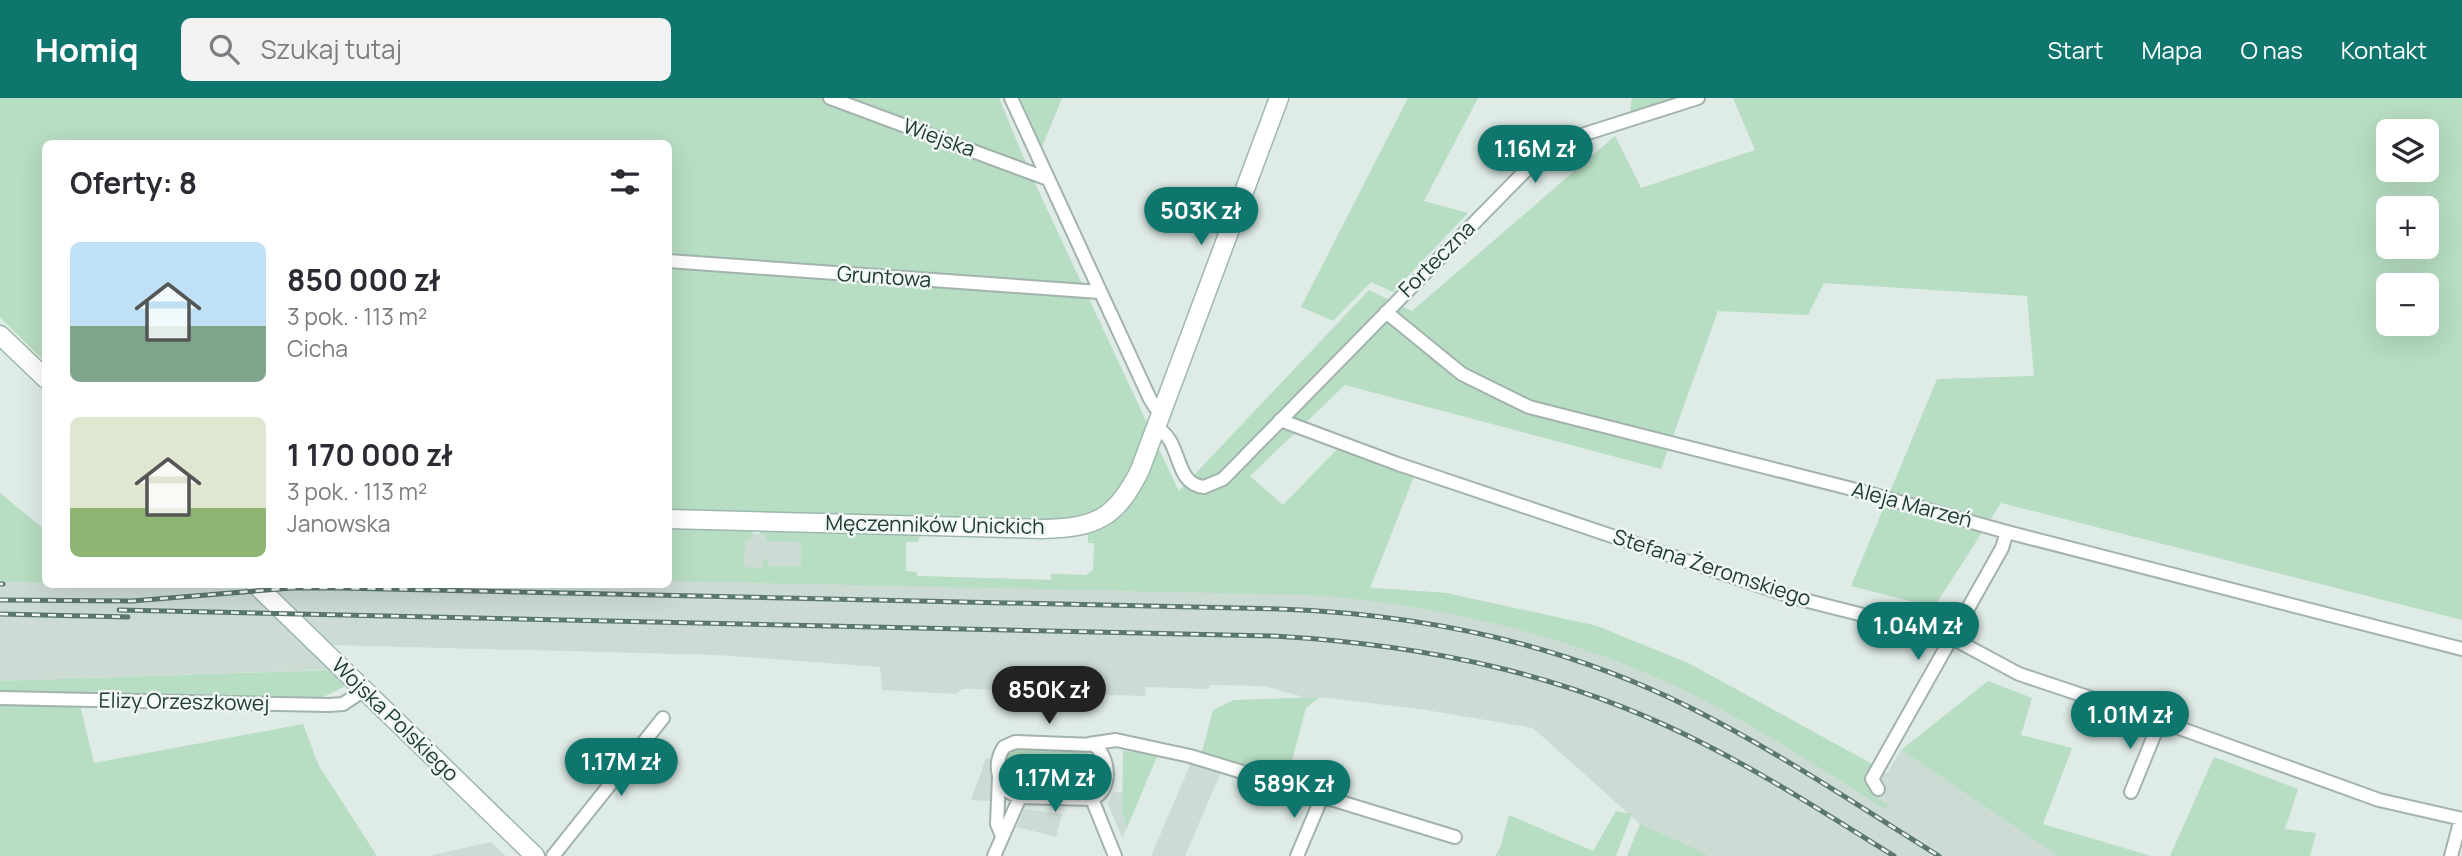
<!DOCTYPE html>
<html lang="pl">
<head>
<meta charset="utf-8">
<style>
  :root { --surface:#fff; --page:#f2f2f3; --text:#2b2b33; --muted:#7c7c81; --accent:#0f766e }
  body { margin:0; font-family:Manrope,sans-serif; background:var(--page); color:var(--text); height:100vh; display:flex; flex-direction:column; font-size:26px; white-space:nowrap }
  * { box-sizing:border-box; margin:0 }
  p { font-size:23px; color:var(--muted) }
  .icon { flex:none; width:38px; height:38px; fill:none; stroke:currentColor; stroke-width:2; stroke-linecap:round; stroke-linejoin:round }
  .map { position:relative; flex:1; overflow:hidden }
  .drawer { position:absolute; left:42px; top:42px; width:630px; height:448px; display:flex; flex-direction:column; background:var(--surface); border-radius:10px; box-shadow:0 7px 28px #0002 }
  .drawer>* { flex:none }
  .fabs { position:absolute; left:2376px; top:21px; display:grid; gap:14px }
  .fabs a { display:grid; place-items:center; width:63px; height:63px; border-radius:10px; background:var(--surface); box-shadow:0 7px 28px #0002; font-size:35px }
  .price { position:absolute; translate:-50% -60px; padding:0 16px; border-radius:24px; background:var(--accent); color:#fff; font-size:23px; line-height:46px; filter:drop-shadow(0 2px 4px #0008) }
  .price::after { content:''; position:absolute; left:50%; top:42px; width:21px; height:16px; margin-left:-10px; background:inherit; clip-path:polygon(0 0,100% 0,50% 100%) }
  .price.selected { background:#222; color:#fff }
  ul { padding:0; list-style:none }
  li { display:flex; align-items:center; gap:21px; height:175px; padding:0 28px }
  li span { display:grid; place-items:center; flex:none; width:196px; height:140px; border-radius:10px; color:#555 }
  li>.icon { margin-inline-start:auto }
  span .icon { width:84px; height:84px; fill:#fffc; stroke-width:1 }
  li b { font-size:30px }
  h2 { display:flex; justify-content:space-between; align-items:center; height:84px; padding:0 28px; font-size:30px }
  header { display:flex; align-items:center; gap:42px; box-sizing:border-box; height:98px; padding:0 35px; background:var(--accent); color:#fff }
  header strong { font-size:33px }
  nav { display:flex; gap:38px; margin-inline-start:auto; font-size:24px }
  .search { width:490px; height:63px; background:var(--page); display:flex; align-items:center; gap:18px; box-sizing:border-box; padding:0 24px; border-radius:10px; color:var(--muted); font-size:26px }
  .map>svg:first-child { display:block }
  .built { fill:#cddbd5 }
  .green { fill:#b7ddc2; fill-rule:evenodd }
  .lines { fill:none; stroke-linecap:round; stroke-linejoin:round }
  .street-casing { stroke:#a2b3ad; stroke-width:16 }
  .secondary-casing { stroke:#9eb7ae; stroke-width:21 }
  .street { stroke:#fff; stroke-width:12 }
  .secondary { stroke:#fff; stroke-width:18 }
  .rail-casing { stroke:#5a7770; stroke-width:5 }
  .rail { stroke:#f0f7f4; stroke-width:2.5; stroke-dasharray:8; stroke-linecap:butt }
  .labels { text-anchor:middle; stroke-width:5; stroke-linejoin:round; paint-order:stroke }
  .street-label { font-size:21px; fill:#203b34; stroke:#f0f7f4 }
</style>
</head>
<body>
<header>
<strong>Homiq</strong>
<div class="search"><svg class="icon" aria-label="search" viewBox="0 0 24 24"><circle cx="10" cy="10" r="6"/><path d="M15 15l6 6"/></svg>Szukaj tutaj</div>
<nav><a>Start</a><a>Mapa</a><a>O nas</a><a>Kontakt</a></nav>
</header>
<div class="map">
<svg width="2462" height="758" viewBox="0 0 2462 758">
  <rect width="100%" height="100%" fill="#dfebe6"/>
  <path class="built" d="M737,435L811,438L810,475L1051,482V476L1086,477L1096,470L1446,495L1597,528L1690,566L1887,675L1901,652L2059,758H1708L1640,726L1533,630L1426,612L1320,599L1307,600L1264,588L1210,587L1209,591L1146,589L1145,598L1078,596V593L963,591L955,596L882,592L880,569L717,557L330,547L354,571L0,583V484L100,487L668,486L669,472Z
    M986,660L993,661L991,703L971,702Z
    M1191,665L1221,674L1185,758H1151Z
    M1114,694H1122V713L1127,730L1122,740L1108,706Z
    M1024,711L1062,716L1056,739L1017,729Z
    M491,744L506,758H430L446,754Z"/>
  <path class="green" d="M0,0H999L1031,77L1149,329L1139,357L1111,406L1076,423L669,415L668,46H46L45,264L0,219Z
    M1020,0H1062L1042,49Z
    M1408,0H1478L1424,103L1468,115L1393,194L1371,184L1333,223L1301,209Z
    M1632,0H1675L1630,15Z
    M1733,0H2462V522L2001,405L1934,509L1851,488L1937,281L2034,278L2027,198L1824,185L1808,217L1718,213L1661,371L1345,287L1250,378L1283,407L1340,348L1415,376L1370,490L1446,495L1597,528L1690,566L1876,668L1867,686L1875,690L1872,697L1888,707L1885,711C1812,665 1739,616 1660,581C1549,532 1431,506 1310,497L669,483V430L753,432L752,440L745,444L744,469L763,470L764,461H768V468H801V444L766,443V437L760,436V432L920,436L918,444H906V473L917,474V478L1051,482V476L1086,477L1093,472L1094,445H1088V436C1132,426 1143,384 1157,347L1179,393L1369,192L1412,213L1615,38L1641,90L1755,52ZM2389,33H2427V72H2389ZM2389,110H2427V149H2389ZM2389,187H2427V226H2389Z
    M0,395L45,432V485L0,484Z
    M334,572L348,587L321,600L290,606L79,603L94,665L303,626L319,668L377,758H0V583Z
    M1988,583L2032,600L2021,637L2072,650L2043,726L2151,758H2059L1901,652Z
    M1320,599L1306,610L1285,688L1200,661L1213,612L1234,602Z
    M1015,651L1084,653L1094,662C1094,676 1095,685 1081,691L1016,690L1007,685L1004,678L1005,659Z
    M1123,653L1158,656L1127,730L1122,713Z
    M2214,659L2298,691L2285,731L2316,735L2310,758H2170Z
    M1616,713L1632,716L1616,758H1495L1500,750L1509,717L1593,753Z
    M1640,726L1704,755L1708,758H1627Z"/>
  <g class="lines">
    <g class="street-casing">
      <path id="street" d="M830,0L1048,81
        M1011,0L1150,301L1155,309L1161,312
        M668,163L1100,194
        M1386,214L1462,276L1529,309L1864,394L2007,434L2462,551
        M1280,322L1398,366L1796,500L1950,539L2019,576L2160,623L2379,702L2462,721
        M1155,330C1183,339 1172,386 1204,389L1223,381L1529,69L1566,42L1698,0
        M0,600L329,607L343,606L364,592
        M1015,644L1094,647C1110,659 1113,692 1092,701L1020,699C998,693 992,667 1004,649Z
        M1089,646L1116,642L1190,658L1455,739
        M999,679L997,726L1002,738
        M1878,691L1872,681L2002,450L2007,434
        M2131,694L2160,623
        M1092,701L1115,758
        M553,758L663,620
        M994,758L1020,699
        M1297,758L1322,699
        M2451,758L2461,721"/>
    </g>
    <g class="secondary-casing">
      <path id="secondary" d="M0,237L46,281
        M668,421L1042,431C1095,430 1116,421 1140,372L1279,0
        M255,486L535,758"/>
    </g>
    <use href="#street" class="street"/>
    <use href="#secondary" class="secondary"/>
    <g class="rail-casing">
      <path id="rail" d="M0,486H3
        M0,502L132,503L292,490H341L1279,511C1420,516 1561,545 1689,609C1775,652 1857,707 1939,758
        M119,512L1274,538C1430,547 1573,577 1712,650C1774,682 1834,721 1894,758
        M0,516L128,519"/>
    </g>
    <use href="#rail" class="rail"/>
  </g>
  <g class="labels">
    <g class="street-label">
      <text transform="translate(939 40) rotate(20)" y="7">Wiejska</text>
      <text transform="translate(1437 161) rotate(-45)" y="7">Forteczna</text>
      <text transform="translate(884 179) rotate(4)" y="7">Gruntowa</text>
      <text transform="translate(1912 407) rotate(15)" y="7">Aleja Marzeń</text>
      <text transform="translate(935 427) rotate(1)" y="7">Męczenników Unickich</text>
      <text transform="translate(1712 470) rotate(18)" y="7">Stefana Żeromskiego</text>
      <text transform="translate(184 604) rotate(1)" y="7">Elizy Orzeszkowej</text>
      <text transform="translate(395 622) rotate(44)" y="7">Wojska Polskiego</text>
    </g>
  </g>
</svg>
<div class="fabs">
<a><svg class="icon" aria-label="layers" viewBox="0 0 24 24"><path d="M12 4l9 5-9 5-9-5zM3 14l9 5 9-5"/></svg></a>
<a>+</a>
<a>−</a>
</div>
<b class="price" style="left:1535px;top:87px">1.16M zł</b>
<b class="price" style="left:1201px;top:149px">503K zł</b>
<b class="price" style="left:1918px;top:564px">1.04M zł</b>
<b class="price selected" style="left:1049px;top:628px">850K zł</b>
<b class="price" style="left:2130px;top:653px">1.01M zł</b>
<b class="price" style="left:621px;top:700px">1.17M zł</b>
<b class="price" style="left:1055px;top:716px">1.17M zł</b>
<b class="price" style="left:1294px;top:722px">589K zł</b>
<section class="drawer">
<h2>Oferty: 8<svg class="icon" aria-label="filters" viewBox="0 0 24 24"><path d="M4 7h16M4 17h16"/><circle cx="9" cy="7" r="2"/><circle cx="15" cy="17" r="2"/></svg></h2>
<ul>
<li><span style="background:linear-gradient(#bfe0f5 60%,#7fa58c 0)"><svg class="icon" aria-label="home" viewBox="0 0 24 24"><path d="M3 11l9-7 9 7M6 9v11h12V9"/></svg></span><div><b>850 000 zł</b><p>3 pok. · 113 m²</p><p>Cicha</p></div></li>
<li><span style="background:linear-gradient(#dfe7d0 65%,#8fb573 0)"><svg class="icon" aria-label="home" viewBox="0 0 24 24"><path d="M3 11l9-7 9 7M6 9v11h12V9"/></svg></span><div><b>1 170 000 zł</b><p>3 pok. · 113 m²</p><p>Janowska</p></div></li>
</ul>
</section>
</div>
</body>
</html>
